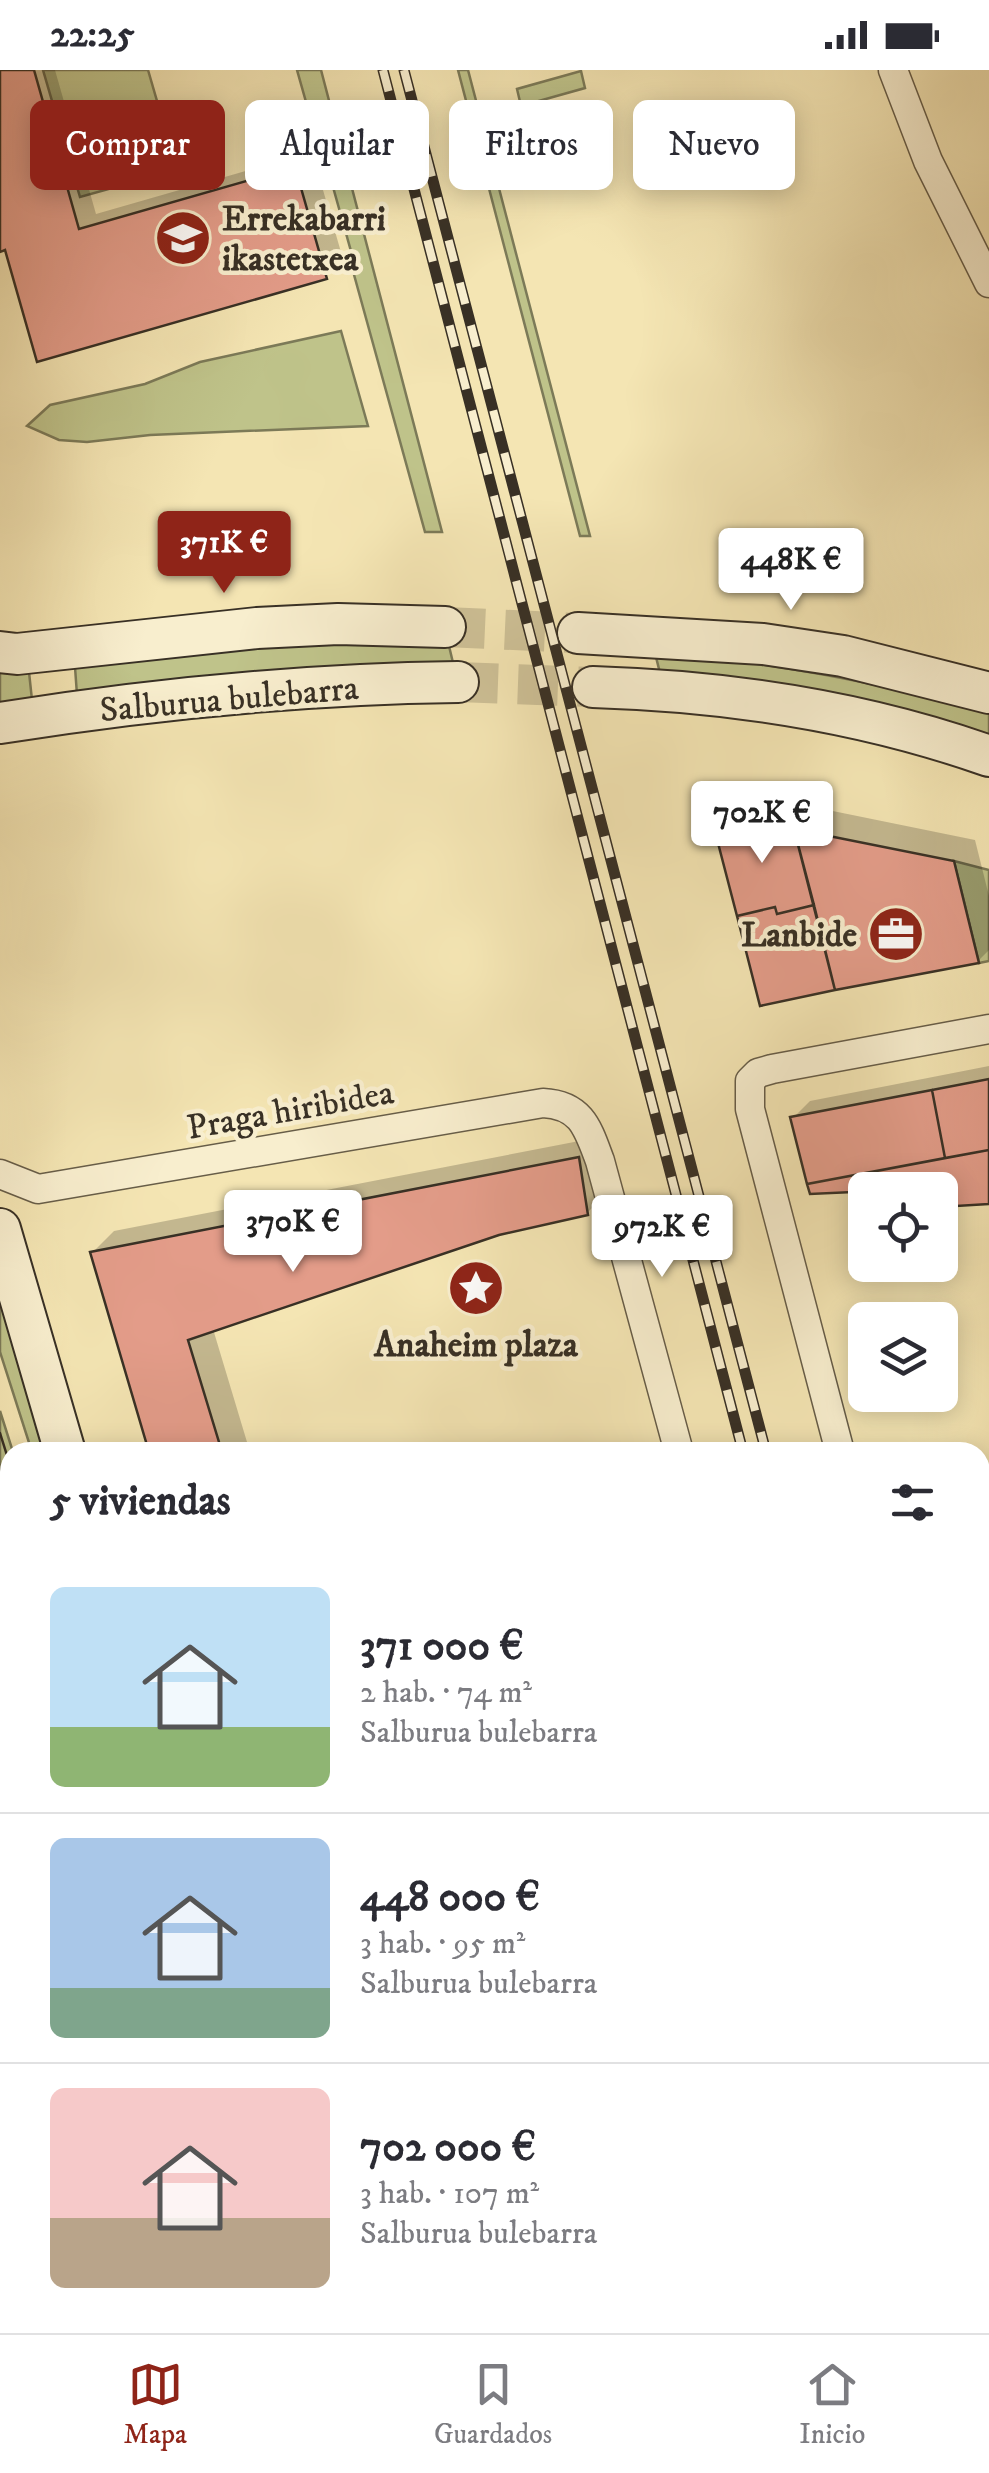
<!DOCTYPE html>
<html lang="es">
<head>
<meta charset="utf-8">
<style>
  :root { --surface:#fff; --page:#f7f7f7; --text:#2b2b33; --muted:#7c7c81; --line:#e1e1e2; --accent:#8f2418 }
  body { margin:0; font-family:"IM FELL DW Pica",serif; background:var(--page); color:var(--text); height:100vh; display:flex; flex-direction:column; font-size:38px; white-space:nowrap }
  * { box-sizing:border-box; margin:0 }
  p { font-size:32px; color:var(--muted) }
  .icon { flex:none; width:55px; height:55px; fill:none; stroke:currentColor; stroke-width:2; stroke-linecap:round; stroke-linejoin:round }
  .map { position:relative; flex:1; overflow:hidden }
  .sheet { position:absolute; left:0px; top:1372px; width:990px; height:892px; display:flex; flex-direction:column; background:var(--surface); border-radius:30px 30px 0 0; box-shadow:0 5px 25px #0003 }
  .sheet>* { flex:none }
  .banner { position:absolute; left:30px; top:30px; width:930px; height:90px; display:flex; gap:20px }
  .buttons { position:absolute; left:848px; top:1102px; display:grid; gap:20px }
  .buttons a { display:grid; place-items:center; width:110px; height:110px; border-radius:15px; background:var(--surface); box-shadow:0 5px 25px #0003; font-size:50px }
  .price { position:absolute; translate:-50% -85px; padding:0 22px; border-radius:10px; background:#fff; color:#222; font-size:32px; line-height:65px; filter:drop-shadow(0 2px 5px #0008) }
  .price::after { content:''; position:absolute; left:50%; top:60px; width:30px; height:22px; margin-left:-15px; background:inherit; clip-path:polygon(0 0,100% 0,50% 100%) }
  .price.on { background:var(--accent); color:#fff }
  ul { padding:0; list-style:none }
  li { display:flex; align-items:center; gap:30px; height:250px; padding:0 50px }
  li+li { border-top:2px solid var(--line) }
  li span { display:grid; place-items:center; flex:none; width:280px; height:200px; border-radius:15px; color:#555 }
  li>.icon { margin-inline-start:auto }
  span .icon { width:120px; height:120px; fill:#fffc; stroke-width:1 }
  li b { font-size:42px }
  h2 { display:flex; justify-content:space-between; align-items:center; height:120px; padding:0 50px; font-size:42px }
  .chip { padding:0 35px; border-radius:15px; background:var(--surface); box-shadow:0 5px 25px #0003; font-size:35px; line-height:90px }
  .chip.on { background:var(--accent); color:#fff }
  .status { display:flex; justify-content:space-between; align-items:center; height:70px; padding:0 50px; background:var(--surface); direction:ltr }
  .status svg { height:28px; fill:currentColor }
  .menu { display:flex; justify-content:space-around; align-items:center; height:140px; border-top:2px solid var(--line); background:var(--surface); font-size:28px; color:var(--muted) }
  .menu a { display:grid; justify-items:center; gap:5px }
  .menu .on { color:var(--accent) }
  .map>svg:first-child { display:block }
  .green { fill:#bfc38a; stroke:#7c7a58; stroke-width:2.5 }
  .shadow { fill:#0003 }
  .building { fill:#e39c89; stroke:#383025; stroke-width:2.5 }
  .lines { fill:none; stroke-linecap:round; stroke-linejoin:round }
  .secondary-tunnel { stroke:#cec197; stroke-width:40; stroke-dasharray:40 20; stroke-linecap:butt }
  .pedestrian-casing { stroke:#675d48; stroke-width:24 }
  .minor-casing { stroke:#675d48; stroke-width:31 }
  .secondary-casing { stroke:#383025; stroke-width:44 }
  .pedestrian { stroke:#f8eece; stroke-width:20 }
  .minor { stroke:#f8eece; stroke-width:28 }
  .secondary { stroke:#f8eece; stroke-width:40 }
  .tram { stroke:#383025; stroke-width:2.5 }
  .rail-casing { stroke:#383025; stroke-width:11 }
  .rail { stroke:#f8eece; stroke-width:8; stroke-dasharray:22; stroke-linecap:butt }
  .labels { text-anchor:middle; stroke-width:9; stroke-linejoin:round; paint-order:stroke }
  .poi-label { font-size:35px; font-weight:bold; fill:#383025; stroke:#f8eece; text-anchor:start }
  .street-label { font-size:35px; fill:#383025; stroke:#f8eece }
</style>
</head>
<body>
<div class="status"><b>22:25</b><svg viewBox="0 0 49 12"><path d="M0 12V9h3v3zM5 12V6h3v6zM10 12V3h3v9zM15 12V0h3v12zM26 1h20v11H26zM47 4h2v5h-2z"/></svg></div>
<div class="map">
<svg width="989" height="2263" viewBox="0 0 989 2263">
  <rect width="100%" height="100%" fill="#f4e5b3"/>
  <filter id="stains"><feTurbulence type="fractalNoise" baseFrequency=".002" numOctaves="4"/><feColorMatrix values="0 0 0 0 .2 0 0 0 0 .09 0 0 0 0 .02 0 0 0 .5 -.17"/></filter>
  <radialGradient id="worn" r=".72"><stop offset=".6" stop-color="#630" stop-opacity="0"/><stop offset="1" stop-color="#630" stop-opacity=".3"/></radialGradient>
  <path class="green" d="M43,0H148L177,100L80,127Z
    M297,0H321L442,462H425L353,201L356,199L326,92H323Z
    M458,0H468L590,466H580Z
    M581,1L585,18L521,36L517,19Z
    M341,261L368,356L150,365L87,372L59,370L27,356L50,335L145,314L200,292Z
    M359,574L449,576L454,597L77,625L75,597L277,575Z
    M655,583C770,591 877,613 989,642V669L660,603Z
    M0,601L29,602L32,630L0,634Z
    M954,791L989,800V891L979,893Z
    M0,1231L47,1382H32L0,1282Z
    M0,1341L13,1382H10V1479L0,1447Z
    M989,1530V1585L980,1588V1532Z
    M0,1618L10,1644V1835L0,1838Z
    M402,2255L432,2263L347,2261Z
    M519,2255H588L569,2263H524Z
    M626,2255H878L880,2263H609Z"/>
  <path class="shadow" d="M0,0H55L96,144L312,82L343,189L326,206L7,177L0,179Z
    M730,730L813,743L818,738L975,770L989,826V880L978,891L713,747Z
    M989,996V1132L940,1134V1120H865V1139L855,1120L812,1122L793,1048L810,1031Z
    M600,1067L609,1121L587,1143L498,1163L213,1259L250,1382H152L92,1183L114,1161Z
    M989,1406V1505L980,1507V1409Z
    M989,1659V1797L980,1762V1661Z"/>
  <path class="building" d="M0,0H34L79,159L295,97L327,209L37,292L5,180L0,182Z
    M711,746L794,759L814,835L777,844L775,837L737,846Z
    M794,759L954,791L979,893L835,920Z
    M814,835L835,920L760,936L737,846L775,837L777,844Z
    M989,1009V1080L945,1088L932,1020Z
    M932,1020L945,1088L807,1114L790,1047Z
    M989,1080V1134L940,1137V1120H865V1141H858L853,1122L810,1124L807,1114Z
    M579,1087L588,1145L499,1165L188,1270L222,1382H149L90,1182Z
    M989,1421V1508L980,1510V1423Z
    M989,1670V1801H987L980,1772V1673Z
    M10,1928V2029L8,2018L0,2019V1930Z"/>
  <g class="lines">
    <path class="secondary-tunnel" d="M445,557L578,563
      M458,612L593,617"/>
    <g class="pedestrian-casing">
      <path id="pedestrian" d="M980,1604L989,1602
        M0,1862L10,1860"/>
    </g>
    <g class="minor-casing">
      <path id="minor" d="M893,0L928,91L989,213
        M0,1104L38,1119L543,1033C582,1035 588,1059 600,1091L679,1382
        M840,1382L750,1039V1011L758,1003L772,999L989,959
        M980,1913L989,1947
        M0,2171L10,2169"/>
    </g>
    <g class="secondary-casing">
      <path id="secondary" d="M578,563L763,574L843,586L989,623
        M0,582L17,584L257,558L338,554L445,557
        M593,617C727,621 862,641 989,686
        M0,653C151,629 305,614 458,612
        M0,1159L65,1382
        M450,2255L464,2263"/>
    </g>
    <use href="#pedestrian" class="pedestrian"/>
    <use href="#minor" class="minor"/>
    <use href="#secondary" class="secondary"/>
    <path class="tram" d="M0,1363L10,1395
      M0,1424L10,1455
      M394,2255L399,2263
      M417,2255L422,2263"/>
    <g class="rail-casing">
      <path id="rail" d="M383,0L743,1382
        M404,0L766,1382
        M980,2204L989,2239
        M971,2255L973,2263"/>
    </g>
    <use href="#rail" class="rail"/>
  </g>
  <defs>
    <g id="school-disc" transform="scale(2.875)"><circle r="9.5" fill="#8f2418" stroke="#f8eece"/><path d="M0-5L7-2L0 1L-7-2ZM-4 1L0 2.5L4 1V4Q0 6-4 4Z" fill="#fff"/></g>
    <g id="office-disc" transform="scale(2.875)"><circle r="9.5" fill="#8f2418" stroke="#f8eece"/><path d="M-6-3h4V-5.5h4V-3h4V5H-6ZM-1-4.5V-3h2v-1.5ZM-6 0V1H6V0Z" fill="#fff"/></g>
    <g id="sight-disc" transform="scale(2.875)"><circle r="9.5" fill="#8f2418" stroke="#f8eece"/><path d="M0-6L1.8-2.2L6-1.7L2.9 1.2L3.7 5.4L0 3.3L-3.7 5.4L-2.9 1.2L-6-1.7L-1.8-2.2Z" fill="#fff"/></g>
  </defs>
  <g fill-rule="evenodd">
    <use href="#school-disc" x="183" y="168"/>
    <use href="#office-disc" x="896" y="864"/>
    <use href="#sight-disc" x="476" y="1218"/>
  </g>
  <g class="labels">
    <g class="poi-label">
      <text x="222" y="160">Errekabarri<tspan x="222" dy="40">ikastetxea</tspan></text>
      <text x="857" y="876" text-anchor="end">Lanbide</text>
      <text x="476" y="1286" text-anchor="middle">Anaheim plaza</text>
    </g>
    <g class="street-label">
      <text transform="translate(229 628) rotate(-5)" y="12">Salburua bulebarra</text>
      <text transform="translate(290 1039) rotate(-10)" y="12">Praga hiribidea</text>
    </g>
  </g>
  <rect width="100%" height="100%" filter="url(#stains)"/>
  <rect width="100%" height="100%" fill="url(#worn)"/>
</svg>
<div class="buttons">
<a><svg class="icon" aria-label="locate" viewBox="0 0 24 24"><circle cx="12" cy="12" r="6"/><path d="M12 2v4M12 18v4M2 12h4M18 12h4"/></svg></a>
<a><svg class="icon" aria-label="layers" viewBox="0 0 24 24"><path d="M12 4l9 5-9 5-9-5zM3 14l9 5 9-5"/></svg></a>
</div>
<b class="price on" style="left:224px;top:526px">371K €</b>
<b class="price" style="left:791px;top:543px">448K €</b>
<b class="price" style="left:762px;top:796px">702K €</b>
<b class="price" style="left:293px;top:1205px">370K €</b>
<b class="price" style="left:662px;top:1210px">972K €</b>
<div class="banner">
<a class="chip on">Comprar</a>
<a class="chip">Alquilar</a>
<a class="chip">Filtros</a>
<a class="chip">Nuevo</a>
</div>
<section class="sheet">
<h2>5 viviendas<svg class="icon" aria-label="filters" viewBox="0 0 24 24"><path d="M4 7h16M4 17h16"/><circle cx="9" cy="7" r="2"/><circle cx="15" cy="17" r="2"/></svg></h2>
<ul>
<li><span style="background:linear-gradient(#bfe0f5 70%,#8fb573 0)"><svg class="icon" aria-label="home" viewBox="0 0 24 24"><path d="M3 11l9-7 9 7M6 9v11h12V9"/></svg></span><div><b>371 000 €</b><p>2 hab. · 74 m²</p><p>Salburua bulebarra</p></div></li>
<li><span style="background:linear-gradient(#a9c7e8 75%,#7fa58c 0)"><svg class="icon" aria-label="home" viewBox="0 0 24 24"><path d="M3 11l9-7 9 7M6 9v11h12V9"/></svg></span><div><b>448 000 €</b><p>3 hab. · 95 m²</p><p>Salburua bulebarra</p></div></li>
<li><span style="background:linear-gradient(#f6c9c9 65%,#b9a48a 0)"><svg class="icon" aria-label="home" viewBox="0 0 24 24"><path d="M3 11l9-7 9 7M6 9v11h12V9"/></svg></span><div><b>702 000 €</b><p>3 hab. · 107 m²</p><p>Salburua bulebarra</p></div></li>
</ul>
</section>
</div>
<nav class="menu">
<a class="on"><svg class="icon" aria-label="map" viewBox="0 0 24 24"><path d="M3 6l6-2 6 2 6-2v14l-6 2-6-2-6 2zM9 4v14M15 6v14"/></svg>Mapa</a>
<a><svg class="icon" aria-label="saved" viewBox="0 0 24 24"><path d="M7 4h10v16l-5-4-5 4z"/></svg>Guardados</a>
<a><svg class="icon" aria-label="home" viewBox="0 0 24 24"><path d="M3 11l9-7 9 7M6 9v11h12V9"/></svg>Inicio</a>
</nav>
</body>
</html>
